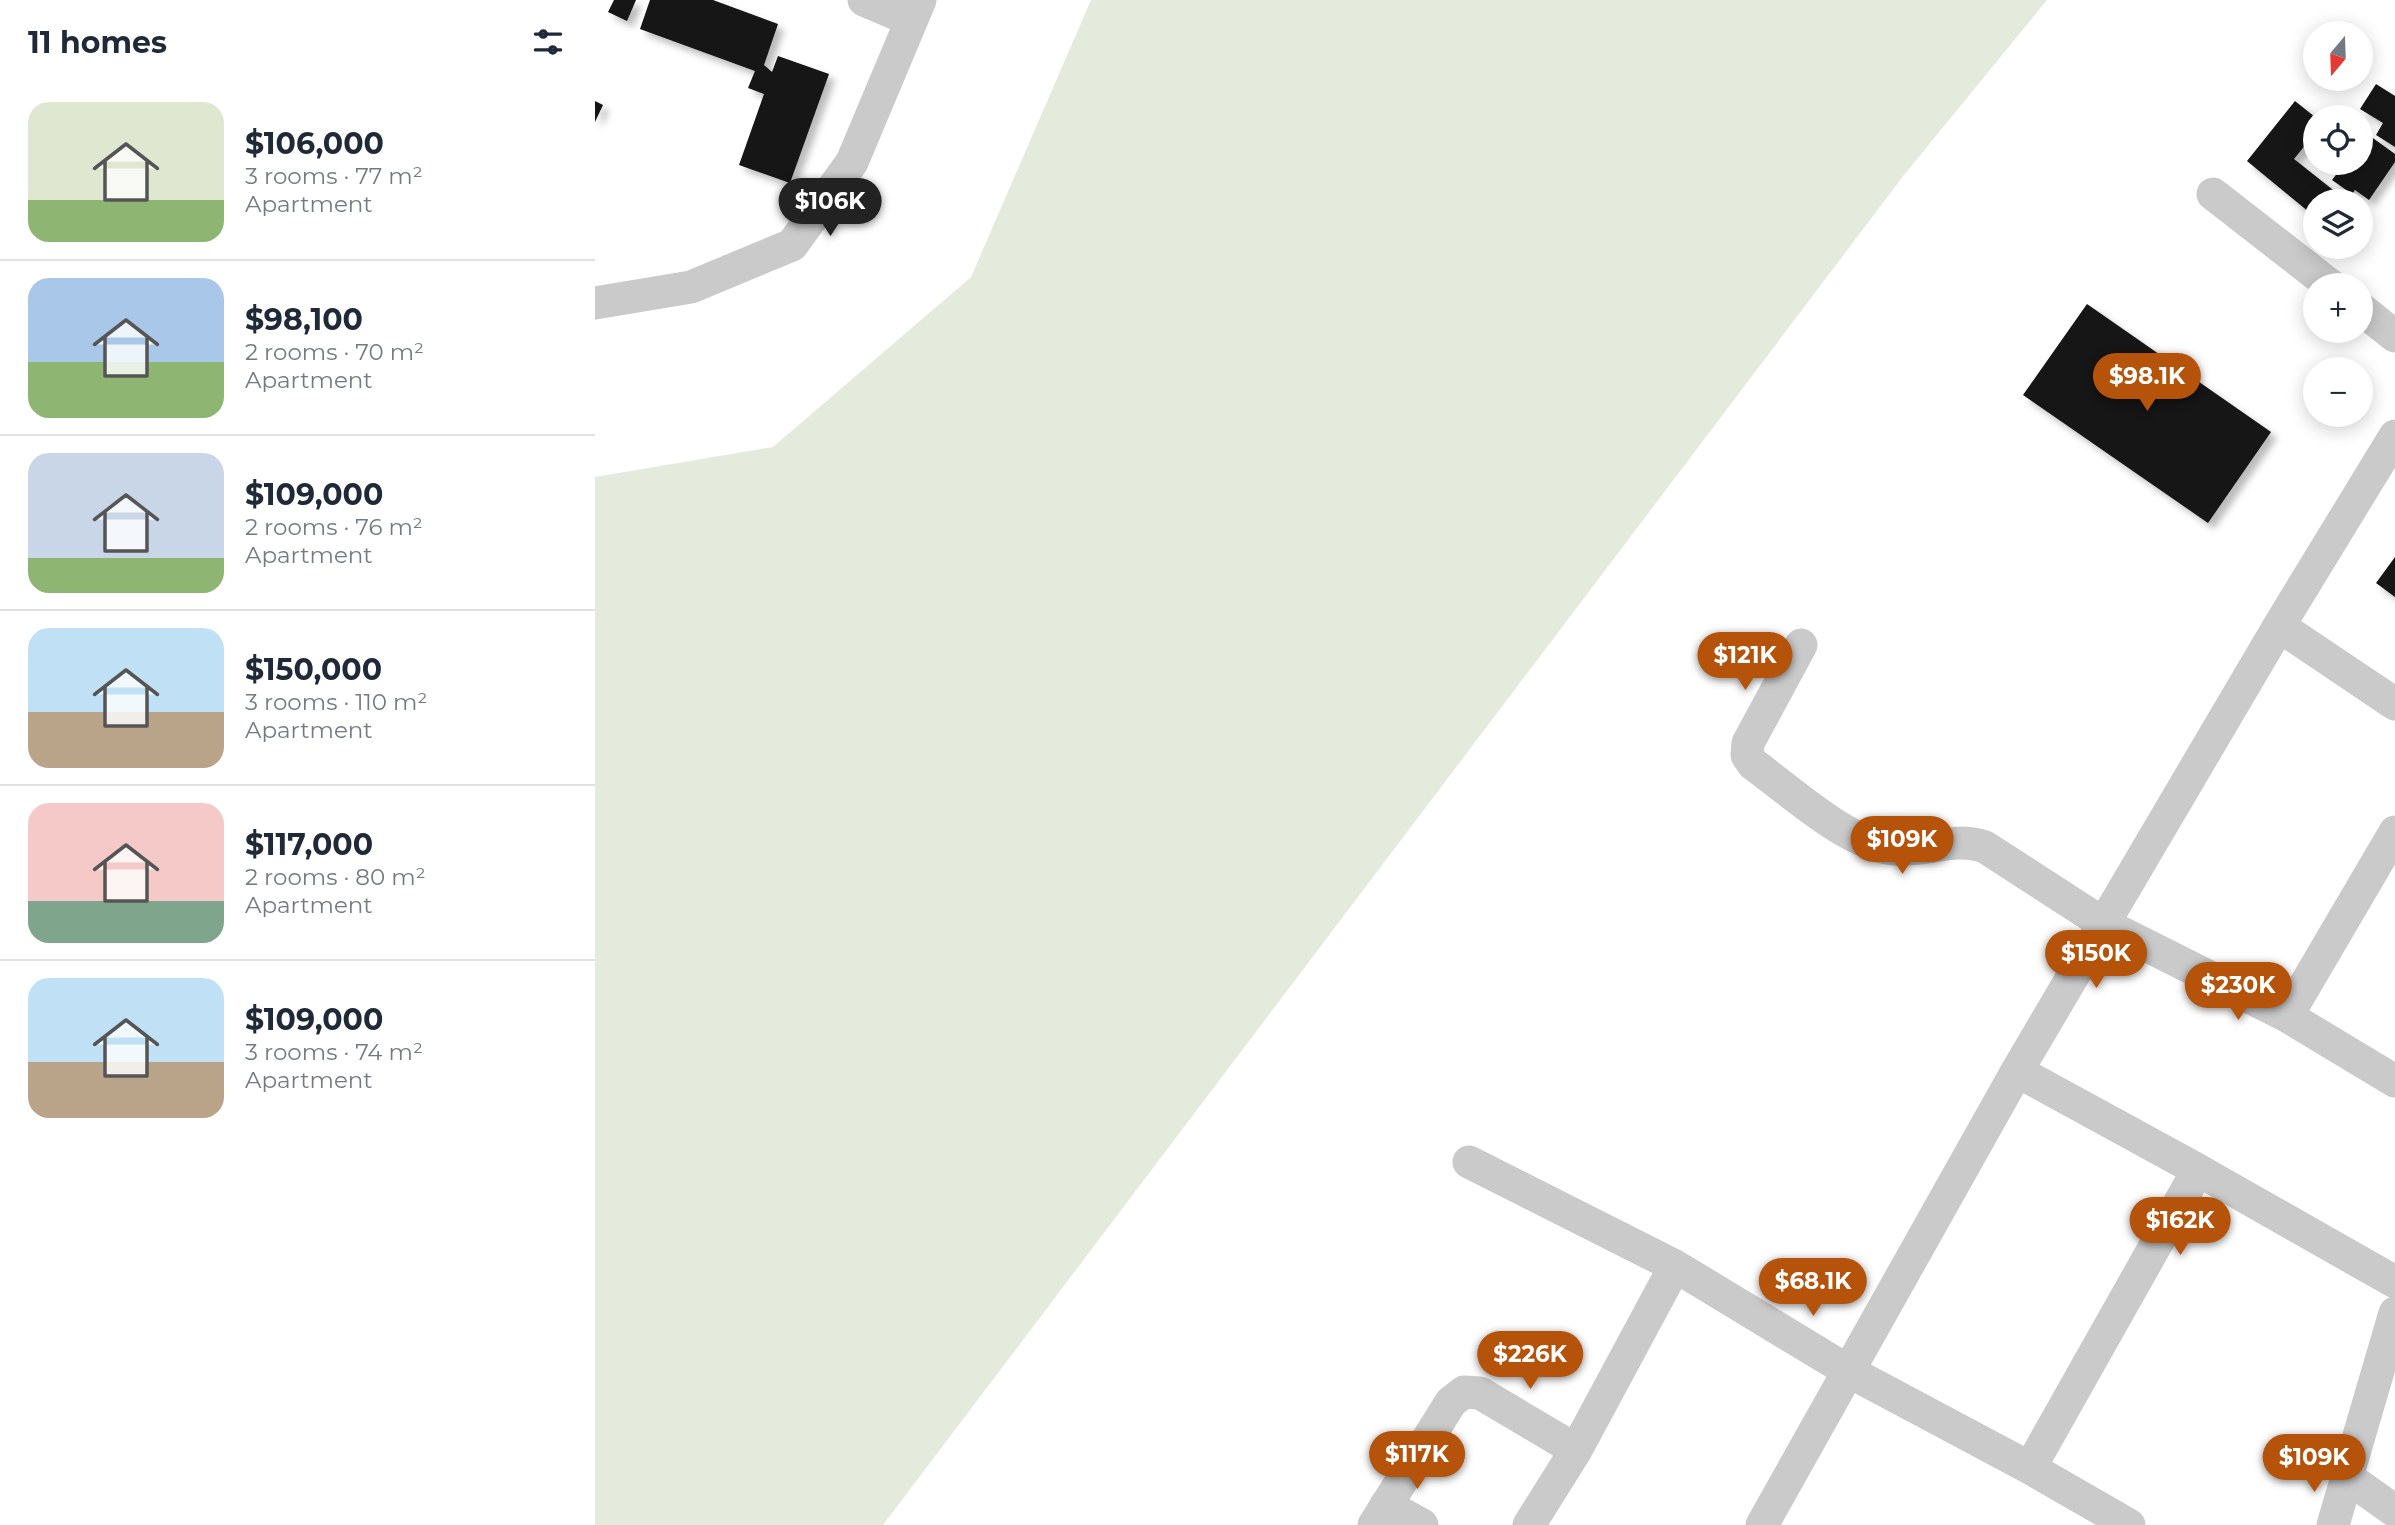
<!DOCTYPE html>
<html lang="en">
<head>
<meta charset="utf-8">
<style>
  :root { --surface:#fff; --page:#f6f6f7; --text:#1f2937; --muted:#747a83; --line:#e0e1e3; --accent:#b45309 }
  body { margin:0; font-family:Montserrat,sans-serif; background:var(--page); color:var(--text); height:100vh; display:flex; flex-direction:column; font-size:26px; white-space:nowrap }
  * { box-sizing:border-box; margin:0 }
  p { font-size:23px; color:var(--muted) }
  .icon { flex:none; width:38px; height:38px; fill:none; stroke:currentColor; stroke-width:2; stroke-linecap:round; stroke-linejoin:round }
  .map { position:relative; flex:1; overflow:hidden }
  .side { display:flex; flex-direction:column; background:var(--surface); width:595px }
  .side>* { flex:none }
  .needle { width:46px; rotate:199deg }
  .fabs { position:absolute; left:1708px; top:21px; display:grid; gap:14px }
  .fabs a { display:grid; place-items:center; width:70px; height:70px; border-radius:50%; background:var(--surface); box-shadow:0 4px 18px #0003; font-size:35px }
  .price { position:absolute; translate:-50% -60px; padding:0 16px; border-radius:24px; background:var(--accent); color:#fff; font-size:23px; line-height:46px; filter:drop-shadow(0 2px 4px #0008) }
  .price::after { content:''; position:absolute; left:50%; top:42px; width:21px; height:16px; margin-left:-10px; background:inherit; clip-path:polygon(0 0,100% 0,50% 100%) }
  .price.selected { background:#222; color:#fff }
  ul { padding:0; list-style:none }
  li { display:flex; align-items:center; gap:21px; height:175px; padding:0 28px }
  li+li { border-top:2px solid var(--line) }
  li span { display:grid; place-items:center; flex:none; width:196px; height:140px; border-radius:21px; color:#555 }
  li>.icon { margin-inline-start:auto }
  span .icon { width:84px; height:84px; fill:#fffc; stroke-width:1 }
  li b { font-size:30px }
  h2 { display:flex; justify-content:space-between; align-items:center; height:84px; padding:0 28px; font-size:30px }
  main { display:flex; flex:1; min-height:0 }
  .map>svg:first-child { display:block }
  .green { fill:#e4eadc }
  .building { fill:#141414; filter:url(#shadow) }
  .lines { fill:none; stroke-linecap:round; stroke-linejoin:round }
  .minor { stroke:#cacaca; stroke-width:33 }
</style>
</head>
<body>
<main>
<section class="side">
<h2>11 homes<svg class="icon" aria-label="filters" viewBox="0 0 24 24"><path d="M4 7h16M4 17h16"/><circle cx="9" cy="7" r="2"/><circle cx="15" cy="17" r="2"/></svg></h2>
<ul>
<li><span style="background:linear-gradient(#dfe7d0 70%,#8fb573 0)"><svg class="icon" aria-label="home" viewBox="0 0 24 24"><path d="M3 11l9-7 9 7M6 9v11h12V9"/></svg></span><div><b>$106,000</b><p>3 rooms · 77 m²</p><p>Apartment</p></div></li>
<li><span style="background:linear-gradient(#a9c7e8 60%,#8fb573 0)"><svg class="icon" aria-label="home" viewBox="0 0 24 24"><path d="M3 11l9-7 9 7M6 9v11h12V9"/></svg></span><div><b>$98,100</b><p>2 rooms · 70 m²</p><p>Apartment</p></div></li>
<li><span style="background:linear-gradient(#c9d6e8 75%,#8fb573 0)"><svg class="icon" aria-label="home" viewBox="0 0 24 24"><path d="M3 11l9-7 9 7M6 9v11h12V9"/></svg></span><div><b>$109,000</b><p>2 rooms · 76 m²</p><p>Apartment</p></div></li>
<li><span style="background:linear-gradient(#bfe0f5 60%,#b9a48a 0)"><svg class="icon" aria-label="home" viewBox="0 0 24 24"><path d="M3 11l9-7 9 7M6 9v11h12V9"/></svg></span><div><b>$150,000</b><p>3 rooms · 110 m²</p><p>Apartment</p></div></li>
<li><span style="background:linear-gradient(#f6c9c9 70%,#7fa58c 0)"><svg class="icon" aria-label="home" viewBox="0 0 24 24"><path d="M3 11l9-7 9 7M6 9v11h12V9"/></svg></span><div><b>$117,000</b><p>2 rooms · 80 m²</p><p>Apartment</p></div></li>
<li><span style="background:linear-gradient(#bfe0f5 60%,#b9a48a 0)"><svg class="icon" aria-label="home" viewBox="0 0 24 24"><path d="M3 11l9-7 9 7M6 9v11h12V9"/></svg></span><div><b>$109,000</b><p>3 rooms · 74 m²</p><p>Apartment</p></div></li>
</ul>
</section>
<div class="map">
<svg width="1800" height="1525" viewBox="0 0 1800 1525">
  <defs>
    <filter id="shadow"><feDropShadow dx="6" dy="6" stdDeviation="3.5" flood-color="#0004"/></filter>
  </defs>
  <rect width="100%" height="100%" fill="#fff"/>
  <path class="green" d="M496,0H1452L1309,175L288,1525H0V477L178,447L376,277Z"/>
  <path class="building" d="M19,0H41L32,21L13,12Z
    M55,0H118L183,24L169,65L177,72L183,56L234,74L195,183L144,165L169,94L153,88L160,71L45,29Z
    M1781,84L1800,96V147L1781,135L1788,123L1765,109Z
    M0,101L8,105L0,122Z
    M1700,101L1720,117V133L1699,159L1752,201H1720V217L1652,161Z
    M1775,136L1800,154V162L1774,200L1760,190L1757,194L1737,180L1750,163H1766V151Z
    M1492,304L1676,432L1613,523L1428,395Z
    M1800,557V597L1781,583Z"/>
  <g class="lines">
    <path class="minor" d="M269,0L316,20
      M1618,194L1735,285
      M0,303L96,287L197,245L257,162L325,0
      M1766,309L1800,336
      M1684,626L1800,704
      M1206,645L1153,743L1152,755L1158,764C1197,792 1252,844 1299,849C1331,852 1359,836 1390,847L1509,924L1692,1016L1800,1081
      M1692,1016L1800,832
      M1422,1071L1603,1170
      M874,1162L1080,1266L1255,1372L1435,1468L1534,1525
      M1800,1313L1752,1477L1800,1511
      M1435,1468L1603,1170L1800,1282
      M791,1505L827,1525
      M779,1525L856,1402L869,1392L885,1393L981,1450
      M934,1525L981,1450L1080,1266
      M1167,1525L1422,1071L1684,626L1800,436
      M1738,1525L1752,1477"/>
  </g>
</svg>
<div class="fabs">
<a><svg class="needle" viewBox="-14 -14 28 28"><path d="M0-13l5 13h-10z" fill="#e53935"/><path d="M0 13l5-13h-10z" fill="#747a83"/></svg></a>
<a><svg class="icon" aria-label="locate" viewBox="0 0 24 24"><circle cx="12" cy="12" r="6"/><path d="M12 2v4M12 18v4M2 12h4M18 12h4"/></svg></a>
<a><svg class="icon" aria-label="layers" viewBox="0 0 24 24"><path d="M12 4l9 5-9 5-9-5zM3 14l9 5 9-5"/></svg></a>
<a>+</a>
<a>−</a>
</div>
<b class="price selected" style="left:235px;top:238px">$106K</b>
<b class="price" style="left:1552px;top:413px">$98.1K</b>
<b class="price" style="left:1150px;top:692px">$121K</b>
<b class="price" style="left:1307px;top:876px">$109K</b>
<b class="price" style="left:1501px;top:990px">$150K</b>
<b class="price" style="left:1643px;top:1022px">$230K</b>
<b class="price" style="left:1585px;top:1257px">$162K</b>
<b class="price" style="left:1218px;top:1318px">$68.1K</b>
<b class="price" style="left:935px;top:1391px">$226K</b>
<b class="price" style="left:822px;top:1491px">$117K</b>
<b class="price" style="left:1719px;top:1494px">$109K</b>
</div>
</main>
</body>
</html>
